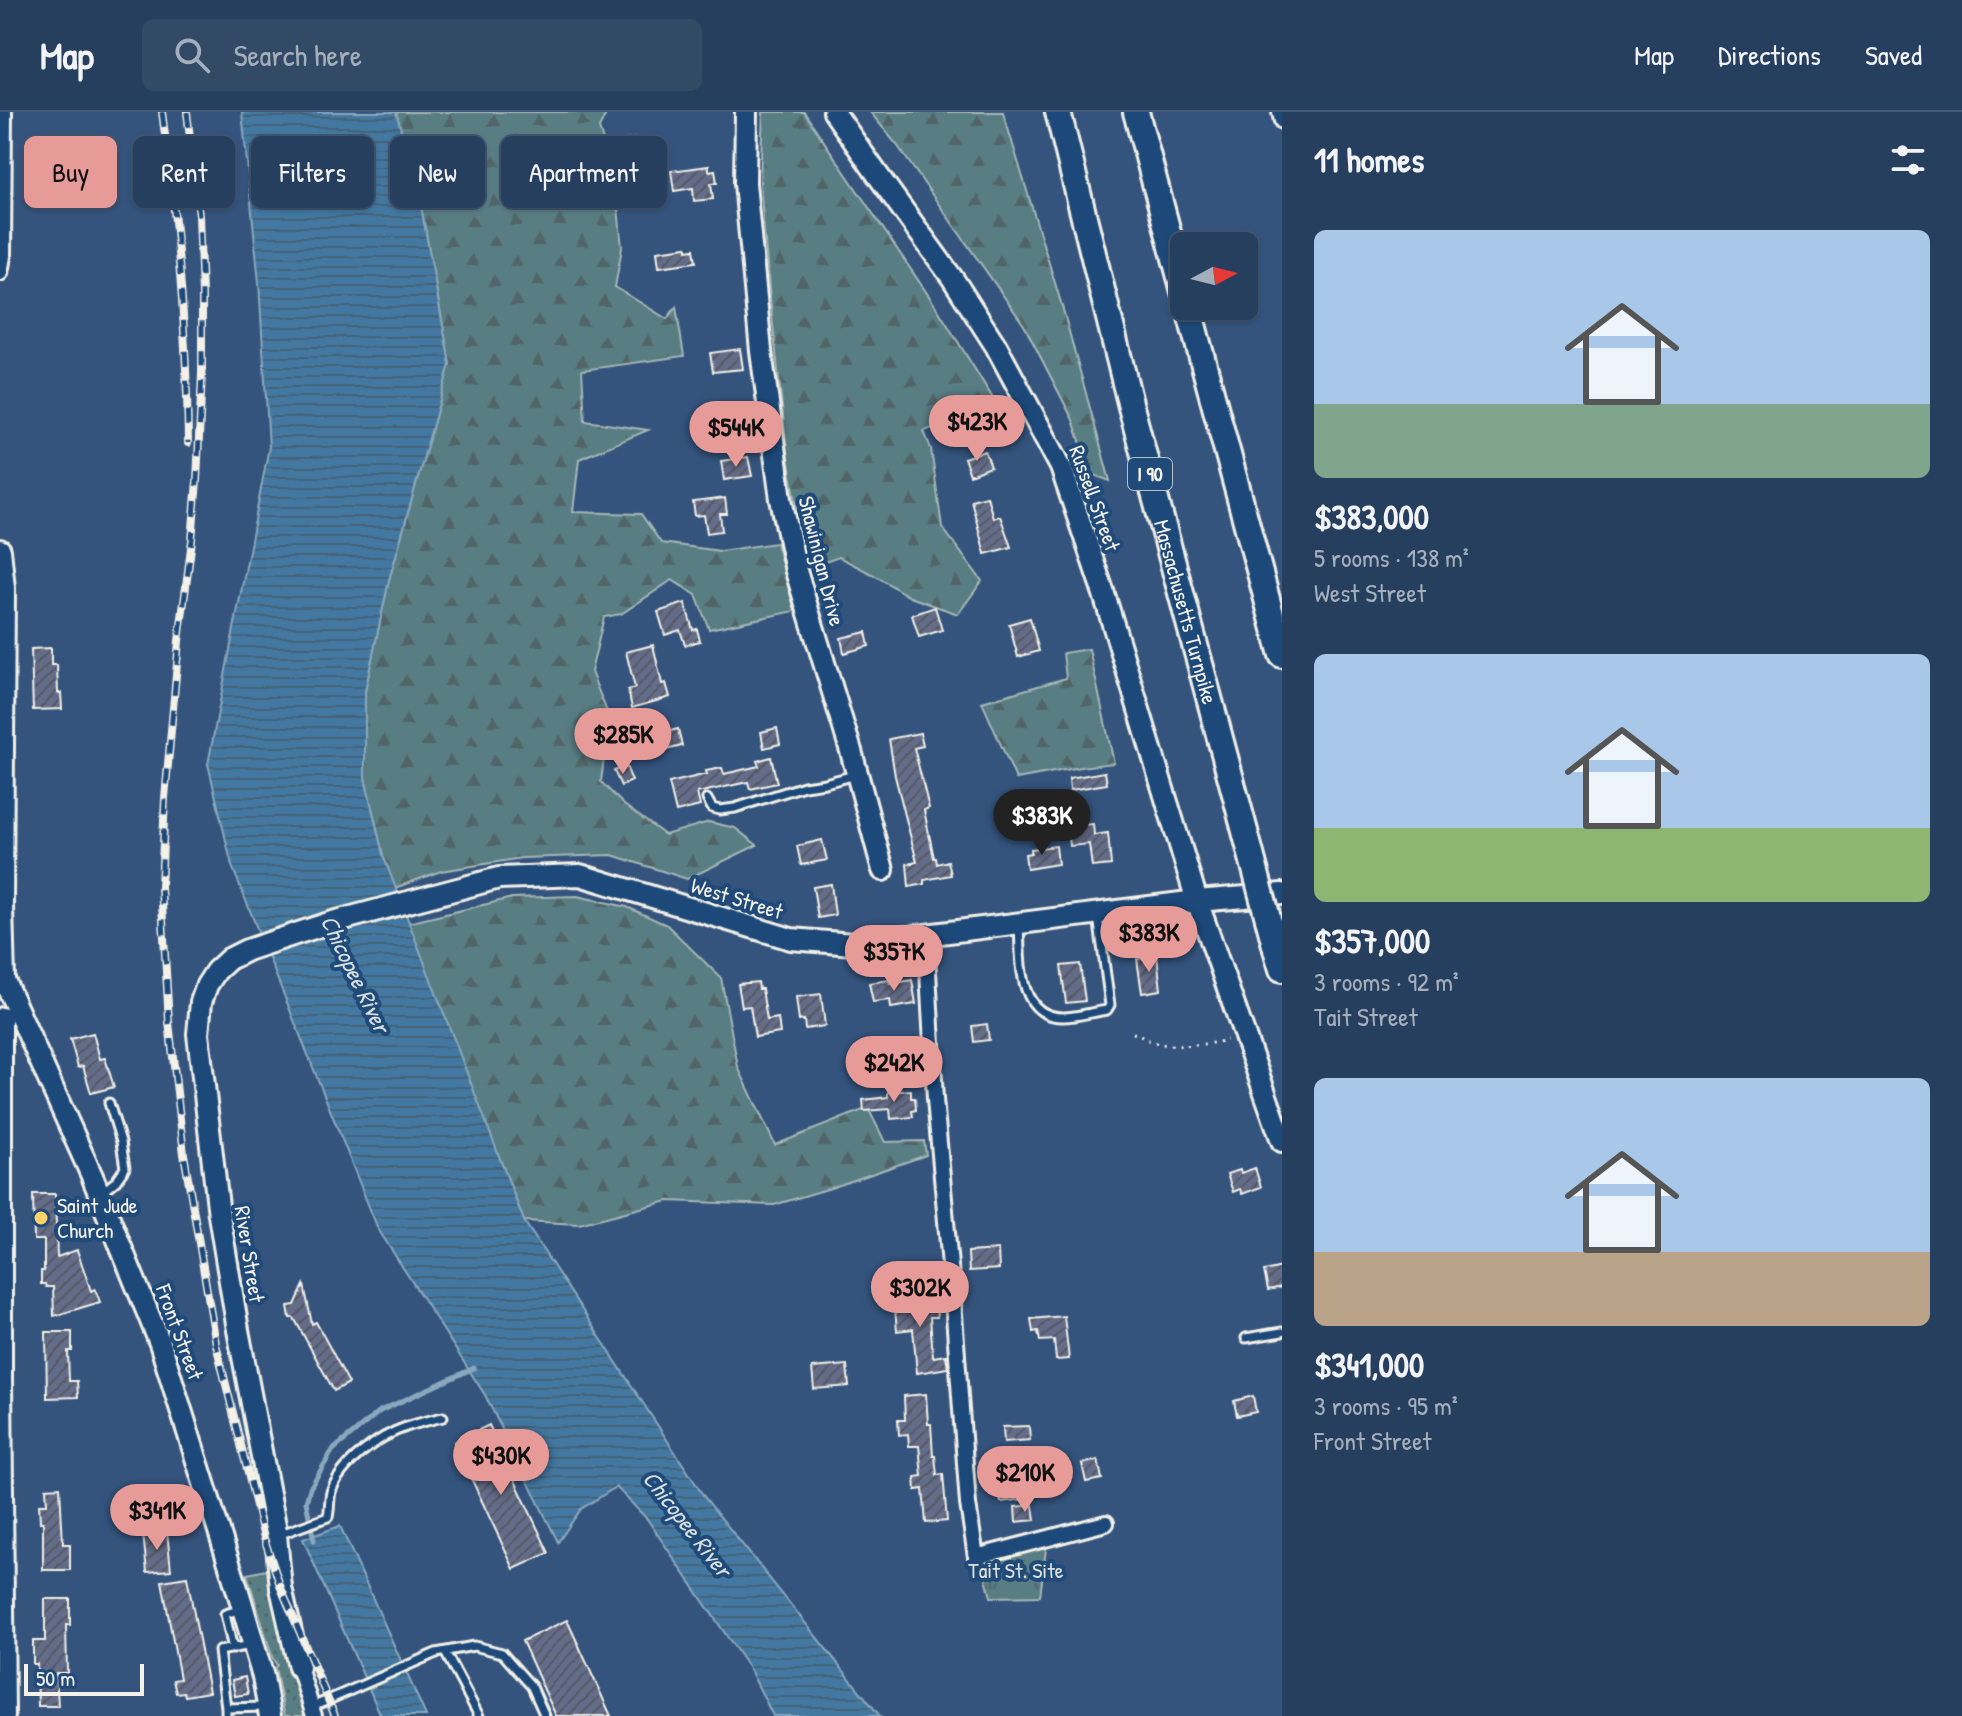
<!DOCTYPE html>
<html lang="en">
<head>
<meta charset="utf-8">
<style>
  :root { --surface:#273f5e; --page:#334a67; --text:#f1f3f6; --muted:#a4afbc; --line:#435873; --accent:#e69b98 }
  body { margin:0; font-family:"Patrick Hand",sans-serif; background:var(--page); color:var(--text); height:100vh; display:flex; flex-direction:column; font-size:30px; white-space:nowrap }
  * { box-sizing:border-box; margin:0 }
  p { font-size:26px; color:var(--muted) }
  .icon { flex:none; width:44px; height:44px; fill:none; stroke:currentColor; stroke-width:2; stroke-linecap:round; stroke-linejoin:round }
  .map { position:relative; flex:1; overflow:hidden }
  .side { display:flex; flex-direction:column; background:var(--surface); width:680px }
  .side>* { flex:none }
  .top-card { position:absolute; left:24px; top:24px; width:760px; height:72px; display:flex; gap:16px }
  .needle { width:52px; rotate:83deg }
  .fabs { position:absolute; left:1170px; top:120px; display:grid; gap:16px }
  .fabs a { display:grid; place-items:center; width:88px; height:88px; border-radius:12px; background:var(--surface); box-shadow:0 2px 6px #0004,0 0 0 2px var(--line); font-size:40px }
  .scale { position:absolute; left:24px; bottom:20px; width:120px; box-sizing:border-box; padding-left:8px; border:4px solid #f4f1e8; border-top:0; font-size:22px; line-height:28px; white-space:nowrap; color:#f4f1e8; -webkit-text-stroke:6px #1f4a7a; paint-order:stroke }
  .price { position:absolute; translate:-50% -68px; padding:0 18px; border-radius:28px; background:var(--accent); color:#111; font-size:26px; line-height:52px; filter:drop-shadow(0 2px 4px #0008) }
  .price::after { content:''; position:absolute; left:50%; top:48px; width:24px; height:18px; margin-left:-12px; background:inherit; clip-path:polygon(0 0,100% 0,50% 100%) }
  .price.selected { background:#222; color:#fff }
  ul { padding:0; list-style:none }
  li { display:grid; align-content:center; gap:16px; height:424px; padding:0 32px }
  li span { display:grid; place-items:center; height:248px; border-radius:12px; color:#555 }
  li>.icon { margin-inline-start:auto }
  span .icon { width:144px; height:144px; fill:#fffc; stroke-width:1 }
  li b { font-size:34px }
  h2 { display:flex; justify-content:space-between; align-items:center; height:96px; padding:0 32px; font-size:34px }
  .chip { padding:0 28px; border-radius:12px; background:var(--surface); box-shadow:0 2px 6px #0004,0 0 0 2px var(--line); font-size:28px; line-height:72px }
  .chip.selected { background:var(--accent); color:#111 }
  header { display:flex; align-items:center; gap:48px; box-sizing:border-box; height:112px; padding:0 40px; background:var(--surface); border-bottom:2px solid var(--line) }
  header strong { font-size:38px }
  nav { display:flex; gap:44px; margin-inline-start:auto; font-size:28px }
  .search { width:560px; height:72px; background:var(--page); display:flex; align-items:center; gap:20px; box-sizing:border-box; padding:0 28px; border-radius:12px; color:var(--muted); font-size:30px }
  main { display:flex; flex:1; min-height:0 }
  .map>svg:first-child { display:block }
  .grass { fill:url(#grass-dots); stroke:#a6b7b6; stroke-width:2 }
  .forest { fill:url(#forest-firs); stroke:#a6b7b6; stroke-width:2 }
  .park { fill:url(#park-tufts); stroke:#a6b7b6; stroke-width:2 }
  .water { fill:url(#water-rules); stroke:#8aa8bd; stroke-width:2 }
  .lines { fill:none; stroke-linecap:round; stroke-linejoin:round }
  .stream { stroke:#8aa8bd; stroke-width:5 }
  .building { fill:url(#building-hatch); stroke:#f4f1e8; stroke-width:2 }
  .service-casing { stroke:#f4f1e8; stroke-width:13 }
  .minor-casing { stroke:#f4f1e8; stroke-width:20 }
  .tertiary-casing { stroke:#f4f1e8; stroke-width:24 }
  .secondary-casing { stroke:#f4f1e8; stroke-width:26 }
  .motorway-casing { stroke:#f4f1e8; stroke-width:30 }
  .path { stroke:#f4f1e8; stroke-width:3; stroke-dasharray:2 6; stroke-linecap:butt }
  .service { stroke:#1f4a7a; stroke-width:7 }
  .minor { stroke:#1f4a7a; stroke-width:14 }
  .tertiary { stroke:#1f4a7a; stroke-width:18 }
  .secondary { stroke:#1f4a7a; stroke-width:20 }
  .motorway { stroke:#1f4a7a; stroke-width:24 }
  .rail-casing { stroke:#f4f1e8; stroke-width:8 }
  .rail { stroke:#1f4a7a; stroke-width:5; stroke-dasharray:15; stroke-linecap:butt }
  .motorway-bridge-casing { stroke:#f4f1e8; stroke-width:30; stroke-linecap:butt }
  .motorway-bridge { stroke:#1f4a7a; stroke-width:24 }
  .poi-dot { fill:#ffd166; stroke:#1f4a7a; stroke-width:3 }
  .labels { text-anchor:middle; stroke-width:8; stroke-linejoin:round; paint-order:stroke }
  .shield { fill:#1f4a7a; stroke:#b4bfc7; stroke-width:2 }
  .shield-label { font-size:20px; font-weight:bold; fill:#f4f1e8 }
  .street-label { font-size:22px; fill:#f4f1e8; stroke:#1f4a7a }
  .poi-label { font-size:22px; fill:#f4f1e8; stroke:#1f4a7a; text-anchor:start }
  .park-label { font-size:22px; fill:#dde0d9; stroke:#1f4a7a }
  .water-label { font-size:24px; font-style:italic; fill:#d9dfdd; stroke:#1f4a7a }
</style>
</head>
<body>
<header>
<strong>Map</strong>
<div class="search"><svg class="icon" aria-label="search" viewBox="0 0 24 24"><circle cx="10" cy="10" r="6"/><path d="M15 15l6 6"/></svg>Search here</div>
<nav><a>Map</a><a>Directions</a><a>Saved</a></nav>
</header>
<main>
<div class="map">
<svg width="1282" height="1604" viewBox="0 0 1282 1604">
  <defs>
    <pattern id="grass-dots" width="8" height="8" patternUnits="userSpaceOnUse" patternTransform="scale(2)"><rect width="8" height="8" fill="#587d83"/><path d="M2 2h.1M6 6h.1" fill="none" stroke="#516568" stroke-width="1.8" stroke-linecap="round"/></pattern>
    <pattern id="forest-firs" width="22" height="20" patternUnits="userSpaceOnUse" patternTransform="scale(2)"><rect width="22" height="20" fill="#587d83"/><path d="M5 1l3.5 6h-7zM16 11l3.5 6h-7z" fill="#516568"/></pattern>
    <pattern id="park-tufts" width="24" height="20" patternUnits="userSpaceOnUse" patternTransform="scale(2)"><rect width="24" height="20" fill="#587d83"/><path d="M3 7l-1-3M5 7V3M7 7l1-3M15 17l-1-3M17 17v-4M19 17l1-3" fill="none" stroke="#516568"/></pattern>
    <pattern id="water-rules" width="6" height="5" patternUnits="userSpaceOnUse" patternTransform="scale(2)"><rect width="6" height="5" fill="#4378a1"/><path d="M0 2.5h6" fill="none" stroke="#466278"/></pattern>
    <pattern id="building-hatch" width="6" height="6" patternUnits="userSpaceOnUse" patternTransform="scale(2)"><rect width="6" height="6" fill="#646c89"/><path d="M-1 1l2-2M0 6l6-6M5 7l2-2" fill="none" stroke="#555864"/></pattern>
  </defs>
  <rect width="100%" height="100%" fill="#34547e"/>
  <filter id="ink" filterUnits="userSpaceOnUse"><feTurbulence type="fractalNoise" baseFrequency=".0125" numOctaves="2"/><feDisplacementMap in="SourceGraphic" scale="16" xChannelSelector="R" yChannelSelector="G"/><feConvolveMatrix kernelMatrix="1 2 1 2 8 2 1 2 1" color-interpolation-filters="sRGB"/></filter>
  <g filter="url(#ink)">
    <path class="grass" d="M272,1457L285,1530L305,1604H285L275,1556L277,1553L273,1547L247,1462Z"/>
    <path class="forest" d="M396,0H607L599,16L615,65L622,136L615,175L667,207L676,195L684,244L582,258L585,309L648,318L579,347L573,400L641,402L661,431L720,439L776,431L795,499L709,517L696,483L672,468L621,502L604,505L591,560L609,605L601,670L624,693L665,723L709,710L735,716L757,733L687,767L612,743L522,746L441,759L395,776L383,743L365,666V579L389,468L450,252L418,78Z
      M763,0H804L937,196L1012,317L975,302L924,319L931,337L942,415L982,469L958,502L910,485L874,463L839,445L808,456L787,340L769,177L760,71Z
      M870,0H1003L1062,194L1110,369L1091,362L1073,308L1024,213L897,33Z
      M1089,537L1114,651L1081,655L1016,667L982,590L1066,566L1063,541Z
      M577,784L627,795L667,813L721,866L738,955L775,1033L868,996L885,1030L924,1029L926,1043L834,1075L774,1093L668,1089L579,1112L524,1109L408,811L512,786Z"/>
    <path class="park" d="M1047,1429L1040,1484L991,1485L978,1435Z"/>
    <path class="water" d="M242,0H396L418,78L450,252L389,468L365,579V666L383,743L524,1109L705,1386L880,1604H773L750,1558L647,1407L616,1375L581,1397L558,1430L485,1283L378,1117L232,754L208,652L269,335L259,171Z
      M340,1414L426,1604H381L303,1427Z"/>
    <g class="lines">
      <path class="stream" d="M314,1428L306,1390L310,1376L333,1338L380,1299L474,1256"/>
    </g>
    <path class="building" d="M638,26L642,57H645L647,70L644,71L647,92L629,95L625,72L631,71L624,28Z
      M709,54V59L715,58L717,71H711L713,87L694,89L693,76L674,79L671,59Z
      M687,135V138L694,137L696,150L659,155L657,139Z
      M740,237L743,257L713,260L710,241Z
      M985,339L991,355L970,363L964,346Z
      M748,345L752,364L724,368L721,349Z
      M987,384L993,406L1000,404L1011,435L985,442L971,388Z
      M725,386L727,402H720L722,419L707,421L704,403L695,404L693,390Z
      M685,491L693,518L697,517L700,529L685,533L680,518L665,523L658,500Z
      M935,495L942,518L919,525L912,503Z
      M1030,506L1039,539L1018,545L1009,512Z
      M866,520L869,534L844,541L841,526Z
      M653,533L662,572L666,571L670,585L632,596L628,578L635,576L626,540Z
      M51,536V553H57L58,581H61L62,597L33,598L31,537Z
      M777,616L780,632L764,636L761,620Z
      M678,617L682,634L649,642L645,625Z
      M920,621L923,634L914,636L929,696L924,698L934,746H936L937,752L948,749L951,763L924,768V772L909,775L907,752L917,750L895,664L889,627Z
      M771,645L777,671L750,677L748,670L697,681L700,694L676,700L669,671L707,662L706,659L722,656L724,662L759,654L757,649Z
      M626,654L632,669L621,674L614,659Z
      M1105,660L1107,672L1070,678L1069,666Z
      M1093,712L1094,723L1108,721L1111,753L1092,755L1089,732L1070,734L1068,714Z
      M822,728L827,748L801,753L797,734Z
      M1056,734L1058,752L1027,757L1025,742L1031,741V737Z
      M831,772L835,803L818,806L813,775Z
      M1157,844L1161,878L1142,881L1137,847Z
      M1080,852L1085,889L1066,891L1061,854Z
      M889,868L890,872L912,868L916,892L891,896L890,888L873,890L869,871Z
      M758,870L759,877H762L767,908L778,906L780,921L755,925L750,894L742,895L738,872Z
      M821,882L825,914L805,917L804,908L799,909L796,885Z
      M987,912L989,928L974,930L972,914Z
      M93,921L100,947L105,946L114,975L91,981L83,954L78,955L70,927Z
      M911,978V986H915L916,998L912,999L913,1005L891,1007L890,997L864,999L863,988L888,985V980Z
      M1255,1056L1261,1075L1242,1082L1240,1077L1233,1080L1227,1062L1240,1058L1241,1061Z
      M33,1082H55L57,1145L77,1138L91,1179L95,1177L100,1190L54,1204L53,1175H46L45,1172H41V1159H44V1128H34Z
      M998,1138L999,1157L969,1159L968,1140Z
      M1282,1155V1175L1268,1178L1264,1159Z
      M304,1173L312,1212L316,1210L349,1271L334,1279L294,1206H290L288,1194L295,1193Z
      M930,1182V1186L935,1185L937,1205H930L933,1245L946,1243L948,1256L917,1261L913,1217L897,1219L894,1186Z
      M1064,1204L1069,1247L1056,1248L1054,1228L1040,1229L1038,1219L1033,1220L1031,1207Z
      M46,1220H72V1239H68L69,1269H77L78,1285L47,1286Z
      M847,1253L849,1274L814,1277L812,1256Z
      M926,1282L928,1312H931L933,1344H935L937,1363L943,1362L947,1409L926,1411L923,1377L916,1378L915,1365L922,1364L919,1334H909L908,1322L899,1323L898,1308H905L904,1284Z
      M1253,1284L1256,1300L1237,1304L1234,1289Z
      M489,1313L549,1441L514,1457L454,1330Z
      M1029,1314L1030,1328L1004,1330L1003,1315Z
      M1098,1348L1102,1367L1086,1370L1082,1352Z
      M1018,1366L1019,1375L1023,1374L1025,1387L1001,1390L998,1368Z
      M60,1375L63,1432H70V1458H43V1410H40L39,1392H47L46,1376Z
      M1033,1393L1035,1408L1016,1410L1015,1395Z
      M167,1419L171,1458L147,1460L143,1421Z
      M187,1465L209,1580L185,1584L184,1580L176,1581L173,1568L180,1567L162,1469Z
      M45,1487H70V1513H66L67,1561H56L58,1594H38L37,1552H33V1529H45Z
      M567,1508L611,1604H556L522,1529Z
      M245,1565L248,1582L235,1584L232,1568Z"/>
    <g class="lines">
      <g class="service-casing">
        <path id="service" d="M707,687L712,696L720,698L735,696L804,674L825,671L855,663
          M1019,813C1021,846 1016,905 1063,905C1077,905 1093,900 1107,898L1110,893L1098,804
          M101,1081L116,1069L125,1056L121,1030L109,991
          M1246,1226L1282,1220
          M278,1423L328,1405C330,1397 329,1388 331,1380C340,1352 379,1324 406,1315C418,1311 430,1308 443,1305
          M233,1537L225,1502L242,1497
          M445,1540L479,1604
          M312,1595L436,1541L474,1534L502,1541L532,1575L545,1604
          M226,1596L219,1539L251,1533
          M226,1604V1596L268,1595"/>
      </g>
      <g class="minor-casing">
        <path id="minor" d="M1280,0L1282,9
          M0,161L3,144L4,0
          M926,823L935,987L952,1176L968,1392L976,1445L1106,1411
          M299,1555L314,1604"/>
      </g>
      <g class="tertiary-casing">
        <path id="tertiary" d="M2,905V1267L5,1604"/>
      </g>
      <g class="secondary-casing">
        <path id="secondary" d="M746,0L745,71L761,239L781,387L796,459L851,639L883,758
          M834,0L877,62L953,167L996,234L1061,355L1103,479L1197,789L1282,1029
          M0,438L4,476L2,795L4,868L92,1064L160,1231L240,1486L263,1565L270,1604
          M299,1555L281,1476L275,1413L238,1218L219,1103L198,922L201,890L207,873L216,859L229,847L247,838L329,811L499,766L580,763L791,827L853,832L1197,789L1282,782"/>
      </g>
      <g class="motorway-casing">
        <g id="motorway">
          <path id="s1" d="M1058,0L1131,295L1246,723"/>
          <path d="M1136,0L1184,180"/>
          <path d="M1188,194L1282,543"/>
          <path d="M1276,837L1282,857"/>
        </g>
      </g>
      <path class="path" d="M1133,921C1141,924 1149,929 1157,931C1178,936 1206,933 1227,928"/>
      <use href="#service" class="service"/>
      <use href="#minor" class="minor"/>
      <use href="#tertiary" class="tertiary"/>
      <use href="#secondary" class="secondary"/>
      <use href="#motorway" class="motorway"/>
      <g class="rail-casing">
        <path id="rail" d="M162,0C177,110 187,220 188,331
          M187,0L199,104L202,182V261L197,369L192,428L179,529L165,686L161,775L169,910L184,1042L216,1232L264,1426L281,1476L335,1604"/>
      </g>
      <use href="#rail" class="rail"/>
      <g class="motorway-bridge-casing">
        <path id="motorway-bridge" d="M1246,723L1276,837"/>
      </g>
      <use href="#motorway-bridge" class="motorway-bridge"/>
    </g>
  </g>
  <circle class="poi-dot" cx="41" cy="1106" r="8"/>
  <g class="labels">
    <rect class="shield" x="1128" y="346" width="44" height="32" rx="6"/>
    <g class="shield-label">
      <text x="1150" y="369">I 90</text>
    </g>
    <g class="street-label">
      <text transform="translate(1095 386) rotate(70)" y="8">Russell Street</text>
      <text transform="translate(822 449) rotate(76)" y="8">Shawinigan Drive</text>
      <text dy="8" stroke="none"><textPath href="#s1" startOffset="516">Massachusetts Turnpike</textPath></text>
      <text transform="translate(737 786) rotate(17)" y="8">West Street</text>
      <text transform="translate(250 1142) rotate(81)" y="8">River Street</text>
      <text transform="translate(180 1220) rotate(70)" y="8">Front Street</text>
    </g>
    <g class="poi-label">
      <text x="57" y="1101">Saint Jude<tspan x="57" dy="25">Church</tspan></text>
    </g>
    <g class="park-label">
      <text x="1016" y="1466">Tait St. Site</text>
    </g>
    <g class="water-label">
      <text transform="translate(355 862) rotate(64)" y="8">Chicopee River</text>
      <text transform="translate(687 1412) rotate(52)" y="8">Chicopee River</text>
    </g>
  </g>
</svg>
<div class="fabs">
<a><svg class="needle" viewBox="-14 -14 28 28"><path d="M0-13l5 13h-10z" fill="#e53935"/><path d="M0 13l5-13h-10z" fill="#a4afbc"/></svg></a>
</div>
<div class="scale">50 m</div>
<b class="price" style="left:977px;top:351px">$423K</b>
<b class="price" style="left:736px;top:357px">$544K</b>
<b class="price" style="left:623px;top:664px">$285K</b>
<b class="price selected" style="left:1042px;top:745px">$383K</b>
<b class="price" style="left:1149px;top:862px">$383K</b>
<b class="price" style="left:894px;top:881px">$357K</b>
<b class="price" style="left:894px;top:992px">$242K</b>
<b class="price" style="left:920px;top:1217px">$302K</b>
<b class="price" style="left:501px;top:1385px">$430K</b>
<b class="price" style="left:1025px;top:1402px">$210K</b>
<b class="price" style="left:157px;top:1440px">$341K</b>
<div class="top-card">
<a class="chip selected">Buy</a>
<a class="chip">Rent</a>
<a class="chip">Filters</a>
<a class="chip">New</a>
<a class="chip">Apartment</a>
</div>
</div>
<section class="side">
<h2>11 homes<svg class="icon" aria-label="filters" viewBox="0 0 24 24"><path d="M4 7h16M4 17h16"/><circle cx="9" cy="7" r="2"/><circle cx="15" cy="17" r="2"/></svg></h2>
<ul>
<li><span style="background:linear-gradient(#a9c7e8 70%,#7fa58c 0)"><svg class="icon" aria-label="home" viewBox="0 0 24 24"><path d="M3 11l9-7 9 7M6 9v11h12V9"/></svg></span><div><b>$383,000</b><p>5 rooms · 138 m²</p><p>West Street</p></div></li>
<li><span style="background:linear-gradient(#a9c7e8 70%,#8fb573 0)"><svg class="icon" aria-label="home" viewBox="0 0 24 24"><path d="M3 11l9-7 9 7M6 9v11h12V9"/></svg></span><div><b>$357,000</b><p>3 rooms · 92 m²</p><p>Tait Street</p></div></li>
<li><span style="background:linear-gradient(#a9c7e8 70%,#b9a48a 0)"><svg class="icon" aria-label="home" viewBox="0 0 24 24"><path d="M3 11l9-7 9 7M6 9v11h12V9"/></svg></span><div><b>$341,000</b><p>3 rooms · 95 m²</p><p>Front Street</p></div></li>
</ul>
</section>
</main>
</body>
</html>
